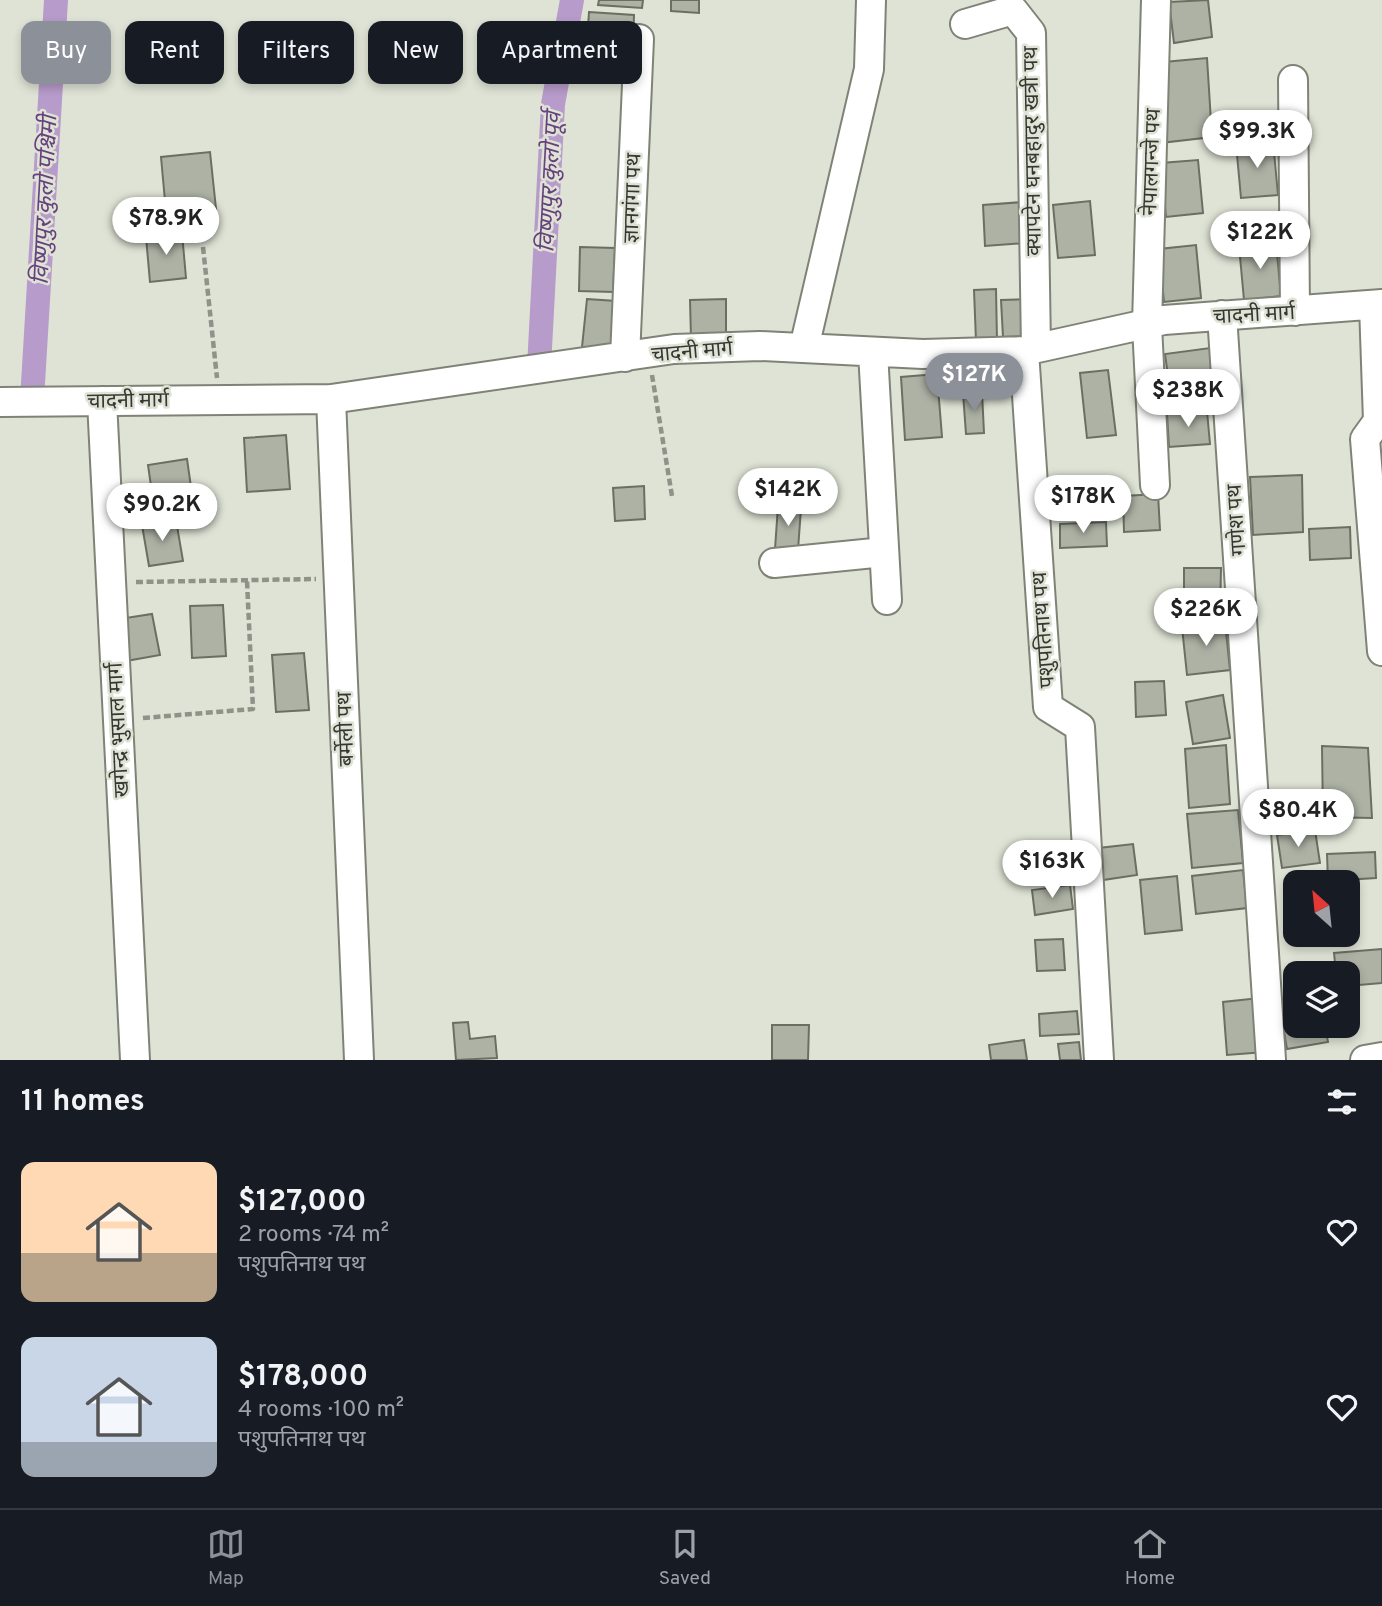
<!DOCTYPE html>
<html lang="en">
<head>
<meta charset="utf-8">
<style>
  :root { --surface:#171b24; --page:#20242c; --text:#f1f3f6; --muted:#9ea1a6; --line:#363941; --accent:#8c9099 }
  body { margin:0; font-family:Overpass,"Noto Sans Devanagari",sans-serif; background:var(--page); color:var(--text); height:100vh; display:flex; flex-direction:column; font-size:26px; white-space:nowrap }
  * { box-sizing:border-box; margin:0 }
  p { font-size:23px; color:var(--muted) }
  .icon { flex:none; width:38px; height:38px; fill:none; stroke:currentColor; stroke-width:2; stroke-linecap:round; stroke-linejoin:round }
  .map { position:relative; height:1060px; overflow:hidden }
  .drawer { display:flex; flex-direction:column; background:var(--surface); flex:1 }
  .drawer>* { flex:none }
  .guide { position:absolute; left:21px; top:21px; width:700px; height:63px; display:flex; gap:14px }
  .needle { width:46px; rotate:333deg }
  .buttons { position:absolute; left:1283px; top:870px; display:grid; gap:14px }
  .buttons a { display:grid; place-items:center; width:77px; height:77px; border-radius:14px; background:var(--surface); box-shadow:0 4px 10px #0003; font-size:35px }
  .price { position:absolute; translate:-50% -60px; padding:0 16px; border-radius:24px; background:#fff; color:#222; font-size:23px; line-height:46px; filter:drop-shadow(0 2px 4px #0008) }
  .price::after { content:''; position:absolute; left:50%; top:42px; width:21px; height:16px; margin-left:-10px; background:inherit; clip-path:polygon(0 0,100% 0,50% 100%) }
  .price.active { background:var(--accent); color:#fff }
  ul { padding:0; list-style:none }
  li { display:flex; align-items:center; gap:21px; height:175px; padding:0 21px }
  li span { display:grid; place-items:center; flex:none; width:196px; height:140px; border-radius:14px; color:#555 }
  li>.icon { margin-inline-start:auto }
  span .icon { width:84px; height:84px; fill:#fffc; stroke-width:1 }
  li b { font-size:30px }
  h2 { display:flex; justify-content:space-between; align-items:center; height:84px; padding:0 21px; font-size:30px }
  .pill { padding:0 24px; border-radius:14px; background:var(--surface); box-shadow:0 4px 10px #0003; font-size:24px; line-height:63px }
  .pill.active { background:var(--accent); color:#fff }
  .menu { display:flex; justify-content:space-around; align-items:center; height:98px; border-top:2px solid var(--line); background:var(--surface); font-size:19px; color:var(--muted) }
  .menu a { display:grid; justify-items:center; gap:4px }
  .menu .active { color:var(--accent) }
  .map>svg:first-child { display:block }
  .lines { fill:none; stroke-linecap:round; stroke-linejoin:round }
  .canal { stroke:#b79bcb; stroke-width:24 }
  .building { fill:#aeb2a5; stroke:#6b6f63; stroke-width:2 }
  .minor-casing { stroke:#7f8376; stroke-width:32 }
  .path { stroke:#8f9288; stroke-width:4.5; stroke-dasharray:7 3.5; stroke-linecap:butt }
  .minor { stroke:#fff; stroke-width:28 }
  .labels { text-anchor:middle; stroke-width:5; stroke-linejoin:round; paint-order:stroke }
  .street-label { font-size:21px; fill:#363732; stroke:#dfe3d5 }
  .water-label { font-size:23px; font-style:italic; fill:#66417e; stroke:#dfe3d5 }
</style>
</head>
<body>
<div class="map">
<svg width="1382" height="1060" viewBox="0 0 1382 1060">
  <rect width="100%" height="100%" fill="#dfe3d5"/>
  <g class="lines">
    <path class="canal" d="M539,367L553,104L572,0
      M32,400L56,0"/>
  </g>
  <path class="building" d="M599,0H643L642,8L598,5Z
    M671,0H699V13L671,11Z
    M1208,0L1212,37L1174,43L1169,2Z
    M589,12L634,15L633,44L587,42Z
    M1207,58L1212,137L1160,143L1164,62Z
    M1273,141L1278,195L1241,198L1236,144Z
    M210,152L217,218L167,223L161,157Z
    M1198,160L1203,213L1166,217L1161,163Z
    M1090,201L1095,255L1058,258L1053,205Z
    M1023,202L1026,243L985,246L983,205Z
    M182,233L186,278L150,282L146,237Z
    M1276,243L1281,296L1244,300L1239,246Z
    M1196,245L1201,298L1164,302L1159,249Z
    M580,247L615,248L613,292L579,291Z
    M996,289L997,341H976L974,290Z
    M587,299L616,301L612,350L582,347Z
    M726,299V337L691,338L690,300Z
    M1030,299L1031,336L1003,337L1001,300Z
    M1210,348L1217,400L1172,406L1165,354Z
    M1108,370L1116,435L1087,438L1080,373Z
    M937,374L942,437L905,440L901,377Z
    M982,392L984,433L966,434L963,393Z
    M1207,411L1210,444L1169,447L1167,414Z
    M286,435L290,489L247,492L244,438Z
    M187,459L194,508L155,514L148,465Z
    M1302,475L1303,532L1253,535L1250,477Z
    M644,486L645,519L615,521L613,488Z
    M1158,494L1160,530L1124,532L1123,496Z
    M778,506L801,508L798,550L775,549Z
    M176,520L183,561L149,566L142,525Z
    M1106,522L1107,546L1060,548V524Z
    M1350,527L1351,558L1310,560L1309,529Z
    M1184,568H1221L1220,615H1184Z
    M223,605L226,656L192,658L190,606Z
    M152,614L160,655L126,661L119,619Z
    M1225,622L1230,670L1187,675L1182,627Z
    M304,653L309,710L276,712L272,655Z
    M1164,681L1166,715L1136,717L1135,682Z
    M1223,695L1230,738L1193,744L1186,702Z
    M1226,745L1230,804L1189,808L1185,749Z
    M1322,746L1368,748L1372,818L1323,817Z
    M1238,810L1243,863L1192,868L1187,814Z
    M1315,830L1320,863L1282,868L1277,835Z
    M1133,844L1137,875L1103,880L1099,848Z
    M1375,852L1376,878L1328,881L1327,854Z
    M1243,870L1247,908L1196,914L1192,876Z
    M1177,876L1182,930L1145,934L1140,880Z
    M1070,885L1073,909L1035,915L1032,890Z
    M1063,939L1065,970L1037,971L1035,940Z
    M1382,949V983L1348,986V973H1336L1334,953Z
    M1259,998L1265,1052L1227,1055L1223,1002Z
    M1077,1011L1079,1034L1040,1036L1039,1014Z
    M1295,1012V1026H1325L1328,1042L1287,1049L1281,1015Z
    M468,1022L470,1039L495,1036L497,1058L456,1060L453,1023Z
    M772,1025H809L808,1060H772Z
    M1024,1040L1027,1060H991L989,1045Z
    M1079,1042L1081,1060H1060L1058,1044Z"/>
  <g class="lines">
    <g class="minor-casing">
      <path id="minor" d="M965,24L1013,10L1031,33L1036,348
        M1293,80L1295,311
        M1374,305L1378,421L1365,439L1382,651
        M1222,315L1271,1060
        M804,348L869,69L871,0
        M1024,351L1048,707L1080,727L1099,1060
        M873,352L887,600
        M625,357L639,39
        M331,399L359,1060
        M102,401L135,1060
        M0,402L331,399L674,349L760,346L923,354L1024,351L1164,320L1382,304
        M1155,485L1147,325L1156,0
        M774,563L884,552
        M1365,1060L1382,1057"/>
    </g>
    <path class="path" d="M203,247L217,378
      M652,375L672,496
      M136,582L316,579
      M143,718L253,709L247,581"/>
    <use href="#minor" class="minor"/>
  </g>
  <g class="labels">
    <g class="street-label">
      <text transform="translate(1032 151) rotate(-91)" y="7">क्यापटेन घनबहादुर खत्री पथ</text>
      <text transform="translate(1151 162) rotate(-88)" y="7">नेपालगन्जे पथ</text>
      <text transform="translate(632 198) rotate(-88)" y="7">ज्ञानगंगा पथ</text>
      <text transform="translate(1254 314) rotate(-3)" y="7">चादनी मार्ग</text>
      <text transform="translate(692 351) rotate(-5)" y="7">चादनी मार्ग</text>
      <text transform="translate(128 400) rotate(-1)" y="7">चादनी मार्ग</text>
      <text transform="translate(1236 520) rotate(-94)" y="7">गणेश पथ</text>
      <text transform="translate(1043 630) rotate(-94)" y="7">पशुपतिनाथ पथ</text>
      <text transform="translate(345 729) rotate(-92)" y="7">बर्मेली पथ</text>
      <text transform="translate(118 730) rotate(-93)" y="7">खगेन्द्र भुसाल मार्ग</text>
    </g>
    <g class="water-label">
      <text transform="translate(549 182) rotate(-87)" y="8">विष्णुपुर कुलो पूर्व</text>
      <text transform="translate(44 200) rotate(-87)" y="8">विष्णुपुर कुलो पश्चिमी</text>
    </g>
  </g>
</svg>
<div class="buttons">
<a><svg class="needle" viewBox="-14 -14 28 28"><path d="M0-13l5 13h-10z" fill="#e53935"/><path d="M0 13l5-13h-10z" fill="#9ea1a6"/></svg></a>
<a><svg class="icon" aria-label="layers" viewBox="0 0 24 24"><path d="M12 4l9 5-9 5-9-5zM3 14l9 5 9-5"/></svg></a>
</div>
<b class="price" style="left:1257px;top:170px">$99.3K</b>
<b class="price" style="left:166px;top:257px">$78.9K</b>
<b class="price" style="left:1260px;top:271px">$122K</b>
<b class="price active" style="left:974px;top:413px">$127K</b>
<b class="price" style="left:1188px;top:429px">$238K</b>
<b class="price" style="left:788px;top:528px">$142K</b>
<b class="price" style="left:1083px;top:535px">$178K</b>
<b class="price" style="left:162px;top:543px">$90.2K</b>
<b class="price" style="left:1206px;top:648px">$226K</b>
<b class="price" style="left:1298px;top:849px">$80.4K</b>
<b class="price" style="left:1052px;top:900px">$163K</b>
<div class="guide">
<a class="pill active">Buy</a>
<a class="pill">Rent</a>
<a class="pill">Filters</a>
<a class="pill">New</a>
<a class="pill">Apartment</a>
</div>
</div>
<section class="drawer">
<h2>11 homes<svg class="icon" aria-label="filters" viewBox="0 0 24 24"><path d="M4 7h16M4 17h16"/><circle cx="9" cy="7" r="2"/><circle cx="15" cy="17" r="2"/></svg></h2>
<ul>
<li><span style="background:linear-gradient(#ffd9b3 65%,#b9a48a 0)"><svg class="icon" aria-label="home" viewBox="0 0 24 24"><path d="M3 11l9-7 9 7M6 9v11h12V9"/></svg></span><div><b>$127,000</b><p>2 rooms · 74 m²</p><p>पशुपतिनाथ पथ</p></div><svg class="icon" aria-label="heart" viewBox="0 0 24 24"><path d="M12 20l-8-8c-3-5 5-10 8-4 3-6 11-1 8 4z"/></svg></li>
<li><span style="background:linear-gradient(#c9d6e8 75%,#9aa5b1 0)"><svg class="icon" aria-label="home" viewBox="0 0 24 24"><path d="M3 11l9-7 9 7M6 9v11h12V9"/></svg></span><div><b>$178,000</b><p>4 rooms · 100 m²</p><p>पशुपतिनाथ पथ</p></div><svg class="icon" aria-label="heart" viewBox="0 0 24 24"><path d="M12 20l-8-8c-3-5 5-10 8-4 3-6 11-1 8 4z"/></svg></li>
</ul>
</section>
<nav class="menu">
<a class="active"><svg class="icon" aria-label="map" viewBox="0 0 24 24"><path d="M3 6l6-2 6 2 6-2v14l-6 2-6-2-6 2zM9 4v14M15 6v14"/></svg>Map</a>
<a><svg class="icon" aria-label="saved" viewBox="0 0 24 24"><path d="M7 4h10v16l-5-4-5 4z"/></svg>Saved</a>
<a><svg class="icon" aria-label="home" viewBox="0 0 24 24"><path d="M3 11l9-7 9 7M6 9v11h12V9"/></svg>Home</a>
</nav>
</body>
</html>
